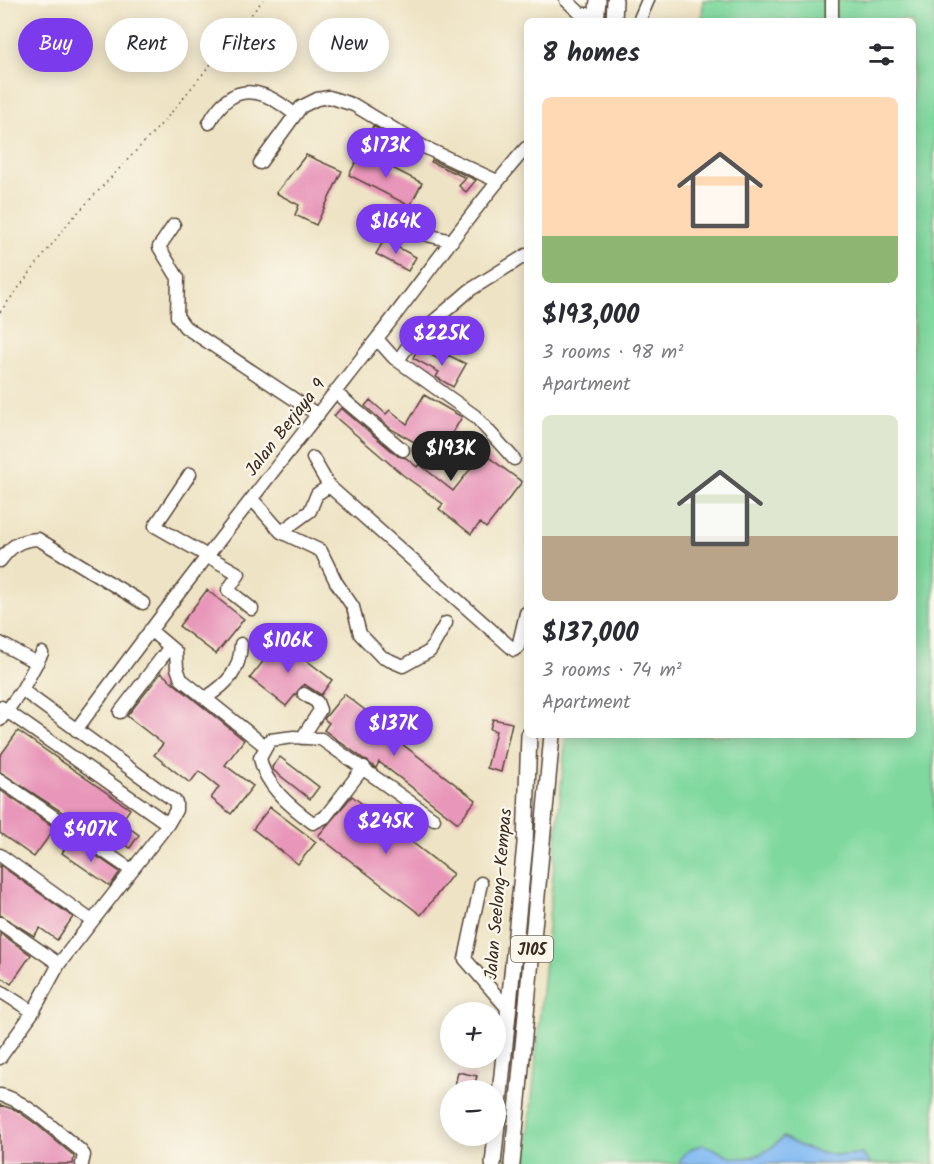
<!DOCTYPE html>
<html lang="en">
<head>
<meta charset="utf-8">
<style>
  :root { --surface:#fff; --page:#f2f2f3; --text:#2b2b33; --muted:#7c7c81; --accent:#7c3aed }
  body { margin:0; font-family:Kalam,sans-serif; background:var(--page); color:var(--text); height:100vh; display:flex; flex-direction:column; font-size:22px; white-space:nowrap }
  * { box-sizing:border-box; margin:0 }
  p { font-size:20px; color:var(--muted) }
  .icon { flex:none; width:33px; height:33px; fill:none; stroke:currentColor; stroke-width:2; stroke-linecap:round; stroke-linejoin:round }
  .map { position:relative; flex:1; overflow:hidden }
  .details { position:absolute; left:524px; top:18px; width:392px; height:720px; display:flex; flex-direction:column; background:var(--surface); border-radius:9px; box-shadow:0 3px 15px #0003 }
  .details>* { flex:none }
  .guide { position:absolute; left:18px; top:18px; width:416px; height:54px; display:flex; gap:12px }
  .fabs { position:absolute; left:440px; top:1002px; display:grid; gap:12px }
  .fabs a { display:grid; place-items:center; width:66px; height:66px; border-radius:50%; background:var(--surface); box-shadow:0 3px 15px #0003; font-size:30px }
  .price { position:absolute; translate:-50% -51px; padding:0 14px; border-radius:21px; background:var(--accent); color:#fff; font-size:20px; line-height:39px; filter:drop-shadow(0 2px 3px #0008) }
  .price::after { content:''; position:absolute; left:50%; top:36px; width:18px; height:14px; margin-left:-9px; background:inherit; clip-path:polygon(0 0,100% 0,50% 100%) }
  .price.active { background:#222; color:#fff }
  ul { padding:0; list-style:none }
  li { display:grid; align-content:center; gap:12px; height:318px; padding:0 18px }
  li span { display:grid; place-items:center; height:186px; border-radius:9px; color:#555 }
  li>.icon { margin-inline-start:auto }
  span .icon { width:108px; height:108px; fill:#fffc; stroke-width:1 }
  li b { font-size:26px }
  h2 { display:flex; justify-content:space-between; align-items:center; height:72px; padding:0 18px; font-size:26px }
  .chip { padding:0 21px; border-radius:27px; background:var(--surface); box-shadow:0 3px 15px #0003; font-size:21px; line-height:54px }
  .chip.active { background:var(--accent); color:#fff }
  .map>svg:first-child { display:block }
  .green { fill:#7fd89e; stroke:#5d815e; stroke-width:1.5 }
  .water { fill:#82baf2; stroke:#5e7288; stroke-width:1.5 }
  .building { fill:#e896b9 }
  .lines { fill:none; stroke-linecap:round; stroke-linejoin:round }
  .minor-casing { stroke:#564637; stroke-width:15 }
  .major-casing { stroke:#564637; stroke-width:18 }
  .path { stroke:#564637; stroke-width:1.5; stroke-dasharray:1.5 4.5; stroke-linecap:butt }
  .minor { stroke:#fff; stroke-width:12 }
  .major { stroke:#fff; stroke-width:15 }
  .labels { text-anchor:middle; stroke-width:4.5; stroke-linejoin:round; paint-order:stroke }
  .shield { fill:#fbf7ec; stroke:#75685c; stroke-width:1.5 }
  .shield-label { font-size:16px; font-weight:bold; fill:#3b2a1e }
  .street-label { font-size:18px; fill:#3b2a1e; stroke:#fbf7ec }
</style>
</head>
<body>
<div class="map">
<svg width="934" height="1164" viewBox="0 0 934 1164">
  <rect width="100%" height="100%" fill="#fbf7ec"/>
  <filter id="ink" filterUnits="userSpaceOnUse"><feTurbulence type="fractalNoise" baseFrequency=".0167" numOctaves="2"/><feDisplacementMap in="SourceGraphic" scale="12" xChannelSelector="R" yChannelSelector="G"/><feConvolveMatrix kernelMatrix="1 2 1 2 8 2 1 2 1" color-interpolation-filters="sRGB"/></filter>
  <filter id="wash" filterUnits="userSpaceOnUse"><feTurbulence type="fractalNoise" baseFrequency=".008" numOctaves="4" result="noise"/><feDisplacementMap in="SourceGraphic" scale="24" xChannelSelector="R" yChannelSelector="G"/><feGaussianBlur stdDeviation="1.35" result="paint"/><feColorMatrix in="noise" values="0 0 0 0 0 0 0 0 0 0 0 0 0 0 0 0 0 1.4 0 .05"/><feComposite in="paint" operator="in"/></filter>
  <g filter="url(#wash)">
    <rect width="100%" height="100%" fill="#eee3c4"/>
    <path class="green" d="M703,0H934V1164H526L566,735H912V21H702Z"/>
    <path class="water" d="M783,1137C808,1152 833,1159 861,1153L871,1164H679C680,1158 684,1154 690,1150C710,1136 718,1157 737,1158C755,1159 771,1150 783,1137Z"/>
    <g id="blocks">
      <path class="building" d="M373,126L404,145L401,152L368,136Z
        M361,152L422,183L410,206L349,175Z
        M306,155L342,171L316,225L295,215L299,205L276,193Z
        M432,160L476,180L466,192L459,186L466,178L431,162Z
        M384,240L416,257L408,271L376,254Z
        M418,348L444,362L448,355L466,364L453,387L436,377L439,372L413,358Z
        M424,395L462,417L439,456L391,429L365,406L370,400L386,414L390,410L407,424Z
        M341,408L398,456L406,458L417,467L419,464L453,491L483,453L522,482L486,528L480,523L471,534L439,509L443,504L403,475L334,416Z
        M207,590L244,619L216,654L179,626Z
        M280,640L332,680L321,695L304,684L286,706L250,678Z
        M161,673L244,740L225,765L253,786L231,814L211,798L219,787L199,771L190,783L154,755L163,744L127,716Z
        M344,694L404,740L402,744L476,800L458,823L379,762L376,768L324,730L329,723L324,719Z
        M493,719L512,723L501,772L487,768L496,731L490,729Z
        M18,731L130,809L121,822L139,835L130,848L112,835L107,841L0,772V756Z
        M280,757L319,787L310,799L273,770L272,767Z
        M0,790L55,828L34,857L0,833Z
        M352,796L453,874L421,915L318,836Z
        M270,807L316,842L298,864L253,829Z
        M71,839L120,872L110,886L62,853Z
        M0,865L73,917L57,940L40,928L34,936L0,915Z
        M0,933L31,955L11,984L0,976Z
        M458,1072L477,1076L473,1090L454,1089Z
        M0,1105L16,1110L36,1124L74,1156L73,1164H0Z"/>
    </g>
  </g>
  <g filter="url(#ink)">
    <use href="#blocks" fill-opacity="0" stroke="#564637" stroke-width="1.5"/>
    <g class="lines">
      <g class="minor-casing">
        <path id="minor" d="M566,0L581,14H596
          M639,21L648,0
          M832,21V0
          M209,123C232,80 262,87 294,114
          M260,163L301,107L317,99L329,97L354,105L422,146L497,181
          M369,221L452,241
          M174,225L159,247L178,278L177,316L185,327L318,415
          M377,339L394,358L401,356L413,339L470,290L526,255
          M394,358L475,416L514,459
          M335,392L403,450
          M313,458L329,486
          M190,474L155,526L239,574L228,590L252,609
          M252,499L281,532L310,511L317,494L329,486L514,650L518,647L526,613
          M281,532L321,551L336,582L353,607L360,634L382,657L403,666L430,651L446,623
          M0,561C11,546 19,540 38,539L143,603
          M150,630L176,652L177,668L181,679L265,746
          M0,643L37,663
          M22,690L42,653
          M207,697C228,683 240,671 241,644
          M1,707L168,824
          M120,712L170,647
          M0,720L22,690L176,802V810L168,824L59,964L33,1012L0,1058
          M76,730C173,598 274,470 375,341C426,277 472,209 526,148
          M302,738L320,710L317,702L304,694
          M364,767L325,817L313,823C291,807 265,786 260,758L270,740L294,737L321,739L434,819
          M0,780L131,870
          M0,855L92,921
          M481,883L465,959L508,1009
          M0,923L59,964
          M0,991L33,1012
          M0,1095C25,1099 59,1134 80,1150L84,1155L82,1164"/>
      </g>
      <g class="major-casing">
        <path id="major" d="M596,21L598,0
          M614,21L615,0
          M493,1164L525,844L529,735
          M512,1164L552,735"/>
      </g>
      <path class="path" d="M0,312L69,222L166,119L263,0"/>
      <use href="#minor" class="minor"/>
      <use href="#major" class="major"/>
    </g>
  </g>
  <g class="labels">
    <rect class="shield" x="511" y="936" width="42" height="26" rx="4.5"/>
    <g class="shield-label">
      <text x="532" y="955">J105</text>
    </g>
    <g class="street-label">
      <text transform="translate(285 427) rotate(-52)" y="6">Jalan Berjaya 9</text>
      <text transform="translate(498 894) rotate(-85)" y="6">Jalan Seelong–Kempas</text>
    </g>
  </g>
</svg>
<div class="fabs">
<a>+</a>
<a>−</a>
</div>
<b class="price" style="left:386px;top:179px">$173K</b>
<b class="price" style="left:396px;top:255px">$164K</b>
<b class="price" style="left:442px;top:367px">$225K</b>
<b class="price active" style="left:451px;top:482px">$193K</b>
<b class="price" style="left:288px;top:674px">$106K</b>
<b class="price" style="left:394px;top:757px">$137K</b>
<b class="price" style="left:386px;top:855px">$245K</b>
<b class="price" style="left:91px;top:863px">$407K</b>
<div class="guide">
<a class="chip active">Buy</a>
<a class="chip">Rent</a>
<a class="chip">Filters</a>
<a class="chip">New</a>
</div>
<section class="details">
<h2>8 homes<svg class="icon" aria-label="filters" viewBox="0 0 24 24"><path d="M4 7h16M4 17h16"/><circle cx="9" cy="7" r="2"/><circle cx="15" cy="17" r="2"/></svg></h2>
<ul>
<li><span style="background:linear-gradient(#ffd9b3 75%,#8fb573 0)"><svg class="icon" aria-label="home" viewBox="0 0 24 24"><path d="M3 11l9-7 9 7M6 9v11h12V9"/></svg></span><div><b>$193,000</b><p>3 rooms · 98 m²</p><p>Apartment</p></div></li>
<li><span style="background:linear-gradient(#dfe7d0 65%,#b9a48a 0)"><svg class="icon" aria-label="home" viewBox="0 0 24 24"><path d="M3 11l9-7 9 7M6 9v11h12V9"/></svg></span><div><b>$137,000</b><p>3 rooms · 74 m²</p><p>Apartment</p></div></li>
</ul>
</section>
</div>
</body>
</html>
